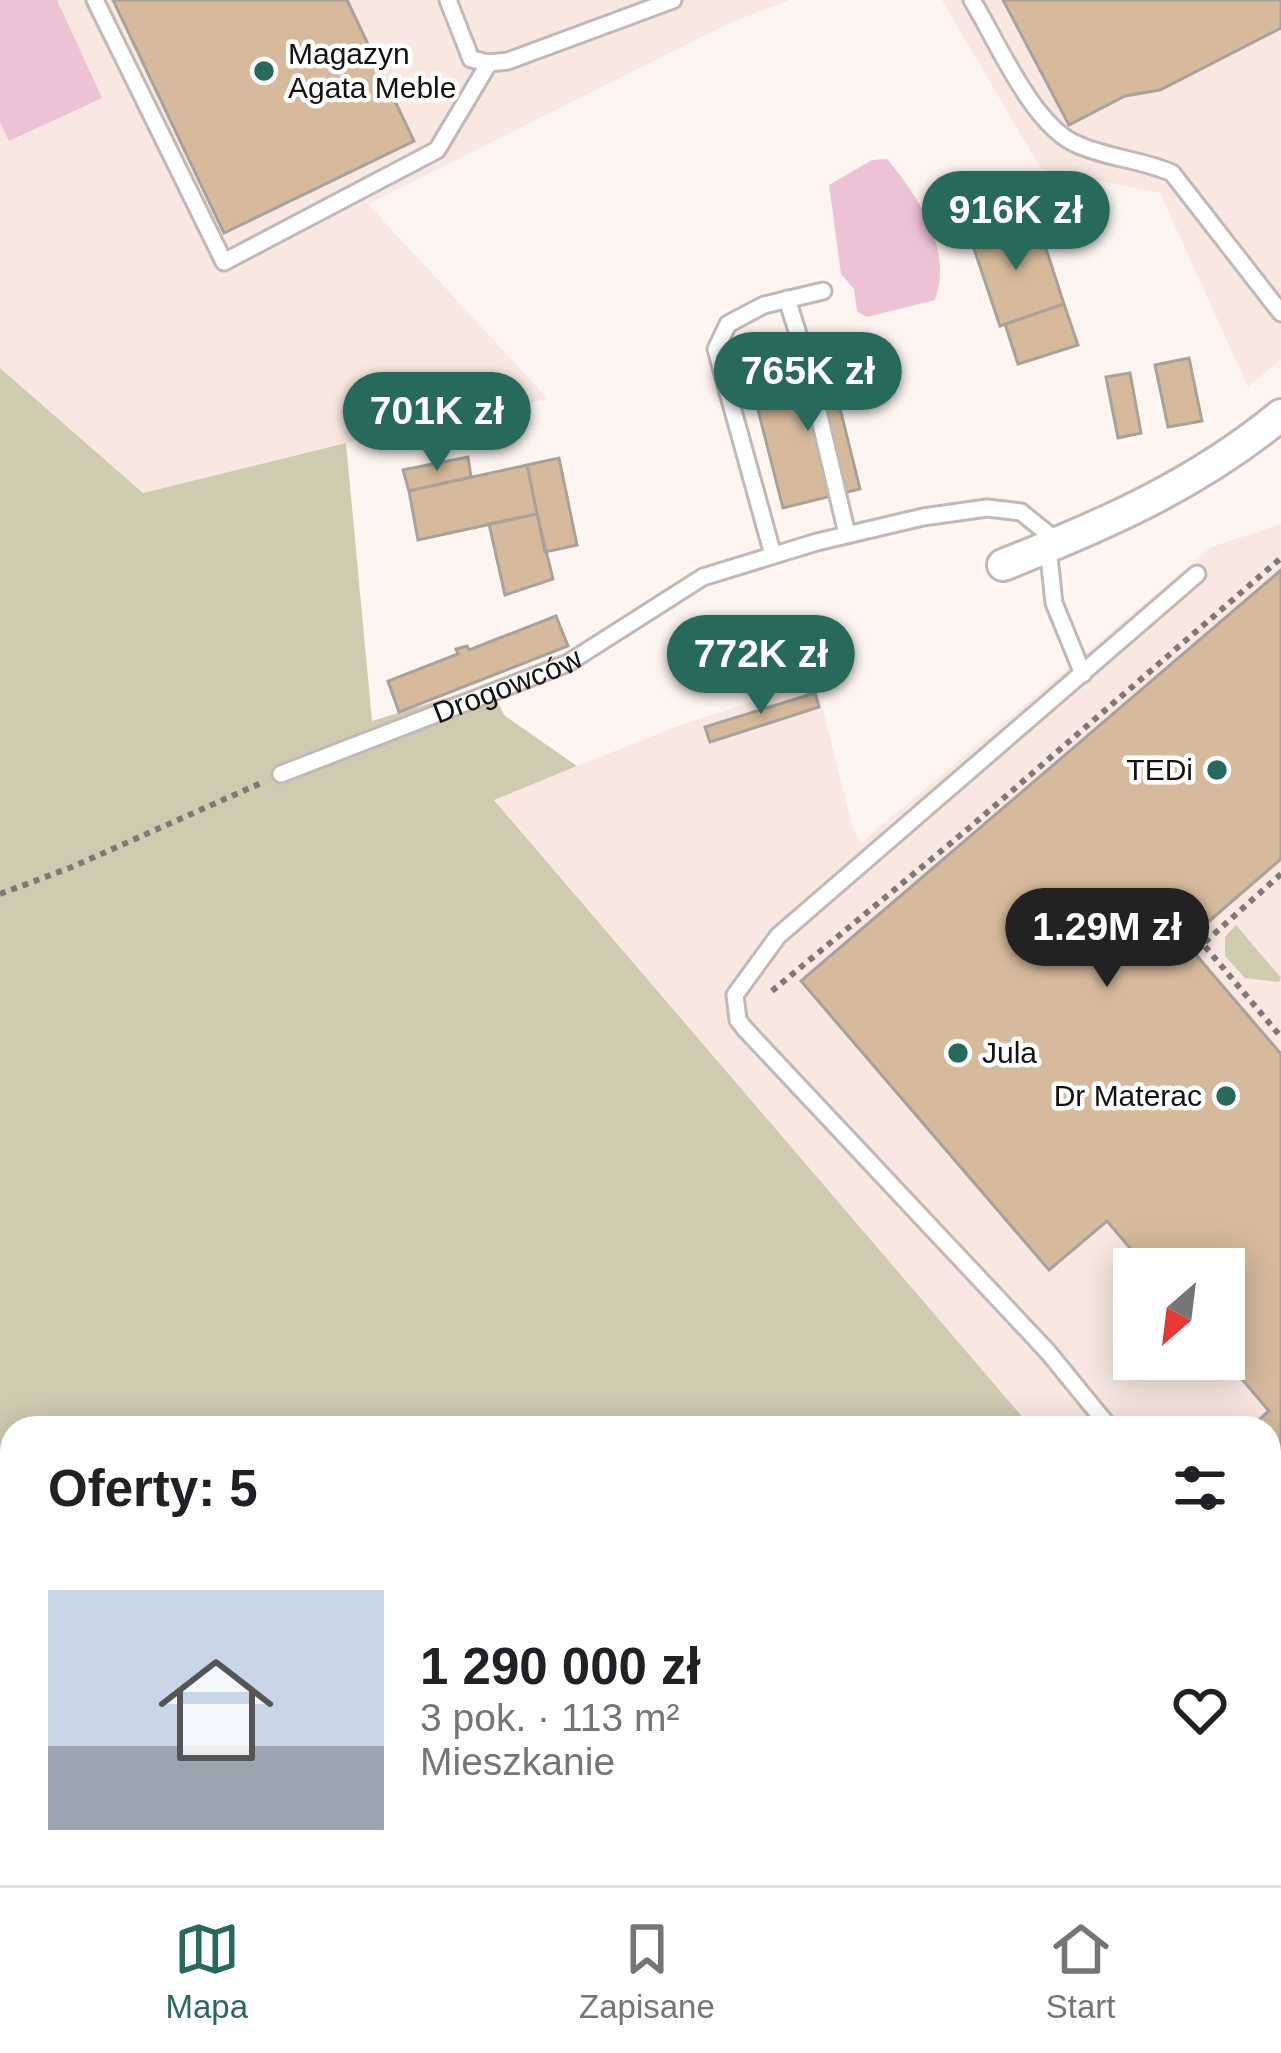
<!DOCTYPE html>
<html lang="pl">
<head>
<meta charset="utf-8">
<style>
  :root { --surface:#fff; --page:#f6f6f6; --text:#202124; --muted:#757577; --line:#e0e0e0; --accent:#276a5b }
  body { margin:0; font-family:Arial,sans-serif; background:var(--page); color:var(--text); height:100vh; display:flex; flex-direction:column; font-size:45px; white-space:nowrap }
  * { box-sizing:border-box; margin:0 }
  p { font-size:39px; color:var(--muted) }
  .icon { flex:none; width:66px; height:66px; fill:none; stroke:currentColor; stroke-width:2; stroke-linecap:round; stroke-linejoin:round }
  .map { position:relative; flex:1; overflow:hidden }
  .details { position:absolute; left:0px; top:1416px; width:1281px; height:471px; display:flex; flex-direction:column; background:var(--surface); border-radius:36px 36px 0 0; box-shadow:0 6px 30px #0003 }
  .details>* { flex:none }
  .needle { width:78px; rotate:208deg }
  .buttons { position:absolute; left:1113px; top:1248px; display:grid; gap:24px }
  .buttons a { display:grid; place-items:center; width:132px; height:132px; border-radius:0px; background:var(--surface); box-shadow:0 6px 30px #0003; font-size:60px }
  .price { position:absolute; translate:-50% -102px; padding:0 27px; border-radius:42px; background:var(--accent); color:#fff; font-size:39px; line-height:78px; filter:drop-shadow(0 3px 6px #0008) }
  .price::after { content:''; position:absolute; left:50%; top:72px; width:36px; height:27px; margin-left:-18px; background:inherit; clip-path:polygon(0 0,100% 0,50% 100%) }
  .price.active { background:#222; color:#fff }
  ul { padding:0; list-style:none }
  li { display:flex; align-items:center; gap:36px; height:300px; padding:0 48px }
  li span { display:grid; place-items:center; flex:none; width:336px; height:240px; border-radius:0px; color:#555 }
  li>.icon { margin-inline-start:auto }
  span .icon { width:144px; height:144px; fill:#fffc; stroke-width:1 }
  li b { font-size:51px }
  h2 { display:flex; justify-content:space-between; align-items:center; height:144px; padding:0 48px; font-size:51px }
  .menu { display:flex; justify-content:space-around; align-items:center; height:168px; border-top:3px solid var(--line); background:var(--surface); font-size:33px; color:var(--muted) }
  .menu a { display:grid; justify-items:center; gap:6px }
  .menu .active { color:var(--accent) }
  .map>svg:first-child { display:block }
  .built { fill:#f8e8e1; fill-rule:evenodd }
  .green { fill:#d0cab1 }
  .water { fill:#ecc2d4 }
  .building { fill:#d6ba9b; stroke:#a8a29c; stroke-width:3 }
  .lines { fill:none; stroke-linecap:round; stroke-linejoin:round }
  .service-casing { stroke:#c1b9b5; stroke-width:21 }
  .minor-casing { stroke:#c1b9b5; stroke-width:36 }
  .path { stroke:#7f7976; stroke-width:6; stroke-dasharray:6 6; stroke-linecap:butt }
  .service { stroke:#fff; stroke-width:15 }
  .minor { stroke:#fff; stroke-width:30 }
  .poi-dot { fill:#276a5b; stroke:#fff; stroke-width:4.5 }
  .labels { text-anchor:middle; stroke-width:9; stroke-linejoin:round; paint-order:stroke }
  .poi-label { font-size:30px; fill:#151210; stroke:#fff; text-anchor:start }
  .street-label { font-size:30px; fill:#151210; stroke:#fff }
</style>
</head>
<body>
<div class="map">
<svg width="1281" height="1885" viewBox="0 0 1281 1885">
  <rect width="100%" height="100%" fill="#fef5f1"/>
  <path class="built" d="M0,0H790L727,24L368,204L548,399L346,443L143,493L0,368Z
    M942,0H1281V359L1248,387L1160,193L1041,169Z
    M1281,524V1719L1269,1705V1428H1032L494,799L683,724L816,682L853,829L861,843L1211,547ZM1134,1269H1224V1359H1134Z"/>
  <path class="green" d="M0,368L143,493L346,443L372,721L488,685L505,716L577,766L494,800L1032,1428H12V1875H1203L1193,1885H0Z
    M1236,925L1281,978L1279,982L1245,978L1225,956V937Z"/>
  <path class="water" d="M0,0H57L102,98L9,141L0,122Z
    M887,159C919,197 953,249 935,300L867,317L857,311L854,289L841,274L829,185L872,160Z"/>
  <path class="building" d="M113,0H347L414,141L224,233Z
    M1003,0H1281V28L1160,90L1125,96L1069,125Z
    M1000,220L1007,241L1040,230L1064,304L1000,326L968,231Z
    M1064,304L1078,345L1018,364L1005,324Z
    M825,348L860,489L783,508L755,398L792,388L784,358Z
    M1189,358L1202,421L1168,427L1155,365Z
    M1130,373L1141,433L1118,438L1106,377Z
    M468,457L471,477L409,491L403,470Z
    M559,458L577,545L545,552L527,465Z
    M527,465L537,514L418,540L409,491Z
    M537,514L553,579L505,595L489,524Z
    M1281,570V859L1185,942L1281,1054V1455L1269,1441V1428L1254,1424L1269,1411L1224,1358V1269H1148L1107,1221L1049,1270L801,981Z
    M556,616L568,646L399,712L388,681L458,654L456,649L467,646L469,650Z
    M815,693L819,707L710,742L705,727Z"/>
  <g class="lines">
    <g class="service-casing">
      <g id="service">
        <path d="M95,0L224,262L437,150L489,63"/>
        <path d="M448,0L471,59L489,63L508,61L673,0"/>
        <path d="M972,0C997,41 1031,122 1074,143C1105,158 1140,159 1172,173L1281,313"/>
        <path d="M787,299L805,356L847,534"/>
        <path d="M1048,547L1054,603L1083,674"/>
        <path d="M773,555L716,349L728,324L764,305L823,291"/>
        <path id="s1" d="M281,774L568,663L703,577L817,542L923,517L987,508L1021,512L1057,541"/>
        <path d="M1110,1428L1048,1352L745,1029L738,1020L735,995L778,936L1197,574"/>
        <path d="M1269,1620L1281,1635"/>
      </g>
    </g>
    <g class="minor-casing">
      <path id="minor" d="M1003,565C1104,525 1196,485 1281,415"/>
    </g>
    <path class="path" d="M1281,874L1203,944L1281,1037
      M0,894L72,867L261,783
      M772,991L969,828L1281,558"/>
    <use href="#service" class="service"/>
    <use href="#minor" class="minor"/>
  </g>
  <g class="poi-dot">
    <circle cx="264" cy="71" r="12"/>
    <circle cx="1217" cy="770" r="12"/>
    <circle cx="958" cy="1053" r="12"/>
    <circle cx="1226" cy="1096" r="12"/>
  </g>
  <g class="labels">
    <g class="poi-label">
      <text x="288" y="64">Magazyn<tspan x="288" dy="34">Agata Meble</tspan></text>
      <text x="1193" y="780" text-anchor="end">TEDi</text>
      <text x="982" y="1063">Jula</text>
      <text x="1202" y="1106" text-anchor="end">Dr Materac</text>
    </g>
    <g class="street-label">
      <text dy="10" stroke="none"><textPath href="#s1" startOffset="243">Drogowców</textPath></text>
    </g>
  </g>
</svg>
<div class="buttons">
<a><svg class="needle" viewBox="-14 -14 28 28"><path d="M0-13l5 13h-10z" fill="#e53935"/><path d="M0 13l5-13h-10z" fill="#757577"/></svg></a>
</div>
<b class="price" style="left:1016px;top:273px">916K zł</b>
<b class="price" style="left:808px;top:434px">765K zł</b>
<b class="price" style="left:437px;top:474px">701K zł</b>
<b class="price" style="left:761px;top:717px">772K zł</b>
<b class="price active" style="left:1107px;top:990px">1.29M zł</b>
<section class="details">
<h2>Oferty: 5<svg class="icon" aria-label="filters" viewBox="0 0 24 24"><path d="M4 7h16M4 17h16"/><circle cx="9" cy="7" r="2"/><circle cx="15" cy="17" r="2"/></svg></h2>
<ul>
<li><span style="background:linear-gradient(#c9d6e8 65%,#9aa5b1 0)"><svg class="icon" aria-label="home" viewBox="0 0 24 24"><path d="M3 11l9-7 9 7M6 9v11h12V9"/></svg></span><div><b>1 290 000 zł</b><p>3 pok. · 113 m²</p><p>Mieszkanie</p></div><svg class="icon" aria-label="heart" viewBox="0 0 24 24"><path d="M12 20l-8-8c-3-5 5-10 8-4 3-6 11-1 8 4z"/></svg></li>
</ul>
</section>
</div>
<nav class="menu">
<a class="active"><svg class="icon" aria-label="map" viewBox="0 0 24 24"><path d="M3 6l6-2 6 2 6-2v14l-6 2-6-2-6 2zM9 4v14M15 6v14"/></svg>Mapa</a>
<a><svg class="icon" aria-label="saved" viewBox="0 0 24 24"><path d="M7 4h10v16l-5-4-5 4z"/></svg>Zapisane</a>
<a><svg class="icon" aria-label="home" viewBox="0 0 24 24"><path d="M3 11l9-7 9 7M6 9v11h12V9"/></svg>Start</a>
</nav>
</body>
</html>
